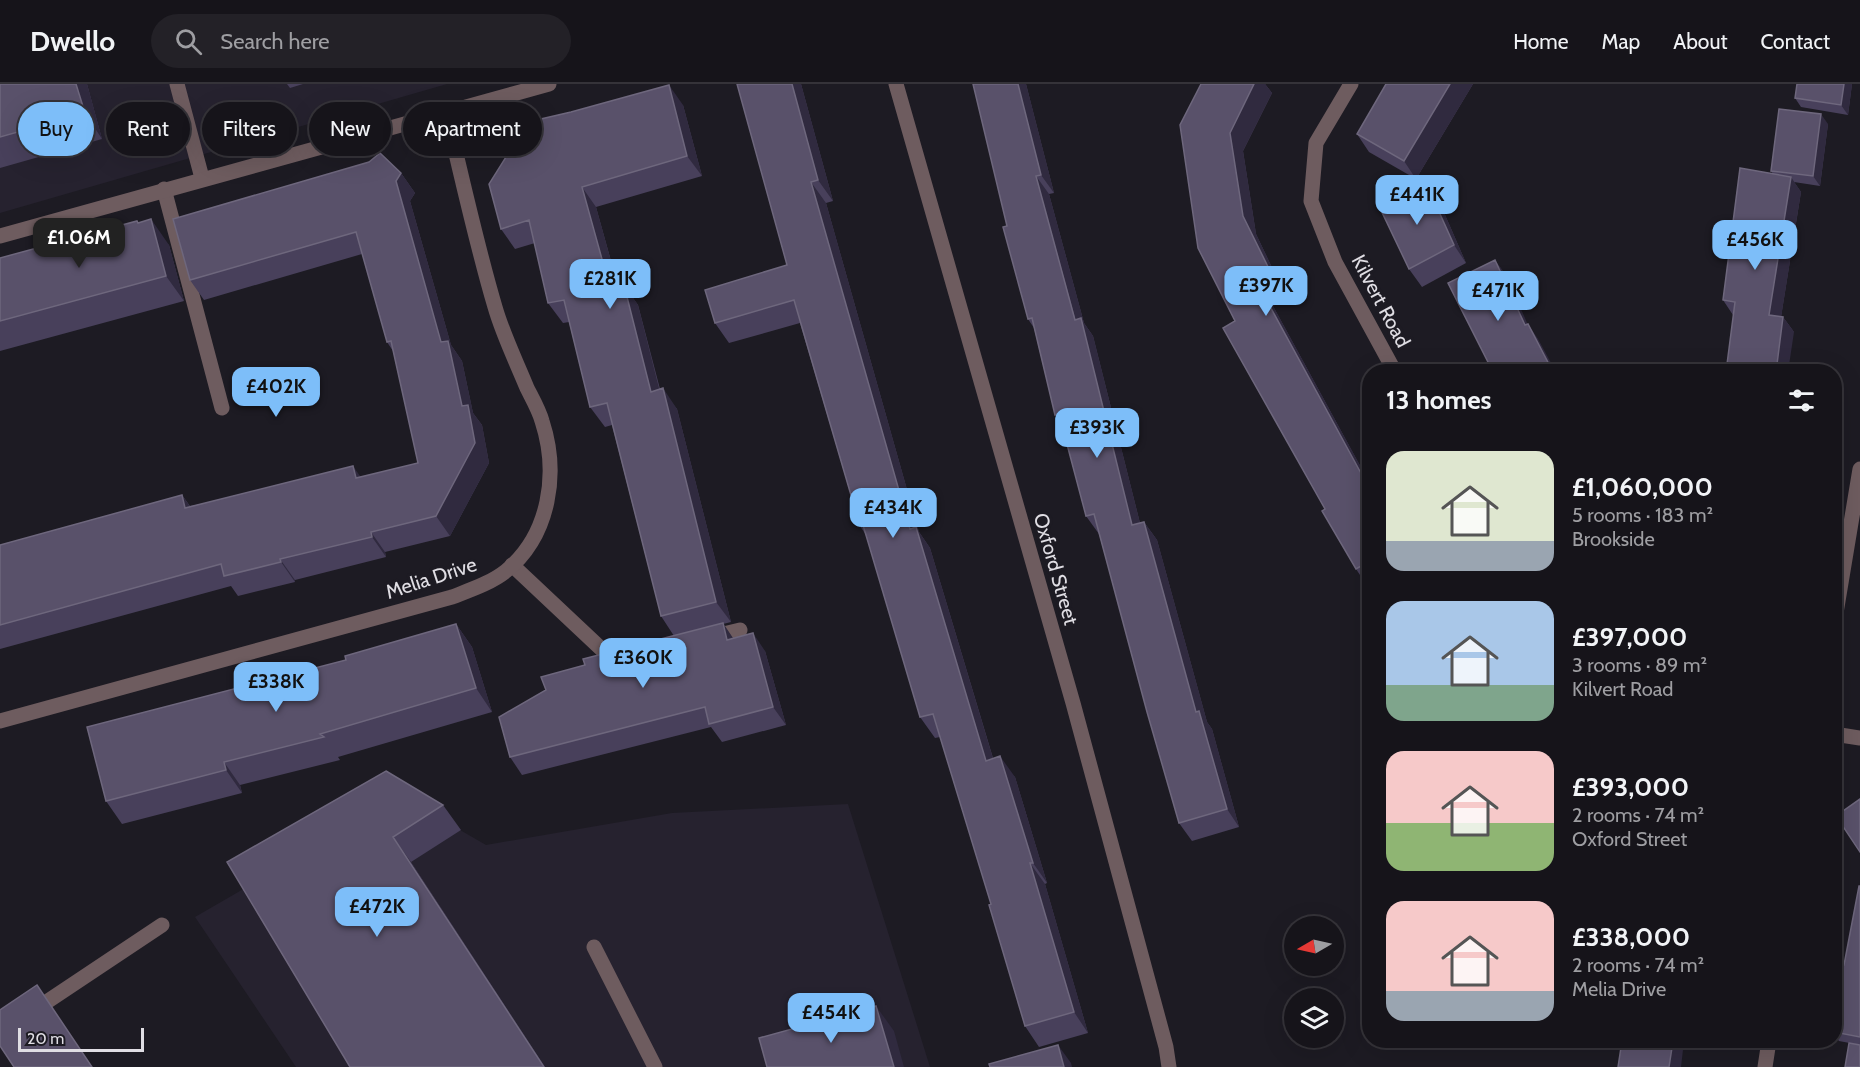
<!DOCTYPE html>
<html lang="en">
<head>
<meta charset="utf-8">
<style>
  :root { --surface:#16141a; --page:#232127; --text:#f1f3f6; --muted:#9e9ea2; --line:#353339; --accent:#7dbef9 }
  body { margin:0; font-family:Cabin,sans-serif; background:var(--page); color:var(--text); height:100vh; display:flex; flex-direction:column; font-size:22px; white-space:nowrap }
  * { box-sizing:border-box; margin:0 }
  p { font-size:20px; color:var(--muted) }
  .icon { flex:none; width:33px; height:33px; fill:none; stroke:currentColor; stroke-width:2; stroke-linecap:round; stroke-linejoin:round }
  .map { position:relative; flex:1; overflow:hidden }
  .sheet { position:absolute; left:1362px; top:280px; width:480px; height:684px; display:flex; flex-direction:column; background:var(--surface); border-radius:24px; box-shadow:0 6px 24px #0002,0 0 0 2px var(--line) }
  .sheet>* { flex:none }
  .guide { position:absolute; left:18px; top:18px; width:570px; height:54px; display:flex; gap:12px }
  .needle { width:39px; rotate:261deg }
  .tools { position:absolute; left:1284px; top:832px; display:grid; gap:12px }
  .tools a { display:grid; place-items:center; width:60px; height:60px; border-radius:50%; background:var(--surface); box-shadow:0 6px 24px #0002,0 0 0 2px var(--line); font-size:30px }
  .scale { position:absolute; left:18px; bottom:15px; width:126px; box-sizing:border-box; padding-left:6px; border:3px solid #e0dee4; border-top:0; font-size:16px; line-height:21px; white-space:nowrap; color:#e0dee4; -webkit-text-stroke:4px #1d1b23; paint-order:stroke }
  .price { position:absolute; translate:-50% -51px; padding:0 14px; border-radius:12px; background:var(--accent); color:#111; font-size:20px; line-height:39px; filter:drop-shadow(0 2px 3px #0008) }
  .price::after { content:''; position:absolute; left:50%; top:36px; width:18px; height:14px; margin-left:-9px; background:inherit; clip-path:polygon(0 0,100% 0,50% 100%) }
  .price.on { background:#222; color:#fff }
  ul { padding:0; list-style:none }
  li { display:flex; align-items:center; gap:18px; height:150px; padding:0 24px }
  li span { display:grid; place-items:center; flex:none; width:168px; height:120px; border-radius:18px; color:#555 }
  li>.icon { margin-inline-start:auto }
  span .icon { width:72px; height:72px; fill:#fffc; stroke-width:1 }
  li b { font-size:26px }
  h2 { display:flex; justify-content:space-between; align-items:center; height:72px; padding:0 24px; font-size:26px }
  .chip { padding:0 21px; border-radius:27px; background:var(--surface); box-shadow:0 6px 24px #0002,0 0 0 2px var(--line); font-size:21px; line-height:54px }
  .chip.on { background:var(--accent); color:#111 }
  header { display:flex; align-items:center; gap:36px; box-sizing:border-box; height:84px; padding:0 30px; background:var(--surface); border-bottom:2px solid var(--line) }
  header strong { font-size:28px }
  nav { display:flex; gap:33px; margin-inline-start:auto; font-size:21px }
  .search { width:420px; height:54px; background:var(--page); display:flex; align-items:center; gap:15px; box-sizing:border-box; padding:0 21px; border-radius:33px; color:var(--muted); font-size:22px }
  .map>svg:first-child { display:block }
  .built { fill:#26222f }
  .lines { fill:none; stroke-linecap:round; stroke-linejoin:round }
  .lane { stroke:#6e5c5f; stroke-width:15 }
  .street { stroke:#6e5c5f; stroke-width:15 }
  .wall { fill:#48405b }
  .shaded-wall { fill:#302a3f }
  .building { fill:#59516a; stroke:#6e677d; stroke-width:1.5 }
  .labels { text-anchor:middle; stroke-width:6; stroke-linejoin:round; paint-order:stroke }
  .street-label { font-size:20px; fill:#e0dee4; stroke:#1d1b23 }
</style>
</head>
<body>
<header>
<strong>Dwello</strong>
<div class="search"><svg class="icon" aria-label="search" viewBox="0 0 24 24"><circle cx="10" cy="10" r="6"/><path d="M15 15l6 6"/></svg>Search here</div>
<nav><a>Home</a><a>Map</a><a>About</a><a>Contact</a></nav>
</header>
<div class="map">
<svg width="1860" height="983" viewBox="0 0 1860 983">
  <rect width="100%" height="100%" fill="#1d1b23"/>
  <path class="built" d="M0,0H447L0,129Z
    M403,713L486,761L672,729L848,720L930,983H296L195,833Z"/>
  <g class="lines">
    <path class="lane" d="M177,0L202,94
      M164,105L222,324
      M512,481L612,575H624
      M711,553L740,546
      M594,863L655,983
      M0,949L162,841"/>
    <path class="street" d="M896,0L1073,619L1166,963L1169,983
      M1351,0L1316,59L1311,117L1335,178L1395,288
      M0,152L549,0
      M1834,541L1860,385
      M0,637L452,513C470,506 491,499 506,487C550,451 559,389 542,337C539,326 532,314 527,304C516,277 503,251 495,223C476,159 462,93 446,28
      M1834,650L1860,654
      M1765,983L1769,957"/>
  </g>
  <path class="wall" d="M0,0H87L102,55L0,84Z
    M287,0H303L290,4Z
    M737,0H801L833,117L826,119L919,448L930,464L993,674L1015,693L1047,799L1045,800L1088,949L1039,963L1025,942L991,820L940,653L935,654L920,633L866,451L860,442L800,239L729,259L715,239L787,181Z
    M973,0H1026L1054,109L1049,110L1084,239L1093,252L1140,439L1144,438L1157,456L1207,638L1212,645L1239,743L1192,757L1179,739L1099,450L1086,432L1062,342L1055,331L1034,244L1028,235L1007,142Z
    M1201,0H1265L1272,9L1243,67L1256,150L1287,215L1273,222L1370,400V502L1368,503L1356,485L1325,425Z
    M1386,0H1473L1416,95L1369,68L1357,50Z
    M1797,0H1852L1848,31L1801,23L1795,14Z
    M683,21L702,92L596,123L618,202L624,201L638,221L660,305L677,325L731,538L723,540L733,555L765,567L786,641L722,658L711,643L522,691L510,673L546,606L585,581L674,552L661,532L612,341L605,343L590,323L569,238L563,239L548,219L535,159L515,165L501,145Z
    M1828,40L1820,102L1794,98L1801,108L1781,233H1783L1794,248L1733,231L1723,216L1773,90L1771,87Z
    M401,89L415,109L410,117L451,261L462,277L473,329L482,341L489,379L450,452L385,468L386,473L295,496V498L238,512L231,502L0,565V461L182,411L190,422L361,393L418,379L393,267L387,258L362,170L204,216L190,196Z
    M1439,117L1466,179L1422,203L1409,185Z
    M139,139L169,161L184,217L0,267V174Z
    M456,540L472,563L492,628L338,673L340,676L240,701L242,709L122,740L106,717L346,576Z
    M443,721L461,746L411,778L545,983H350L227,778Z
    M1860,802V961L1839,957L1834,951V933Z"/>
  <path class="shaded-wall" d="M76,0H87L102,55L85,29Z
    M792,0H801L833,117L818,96Z
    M1018,0H1026L1054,109L1041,91Z
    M1254,0H1265L1272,9L1243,67L1256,150L1287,215L1275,197L1243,132L1230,49Z
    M1450,0H1473L1416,95L1404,77Z
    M1844,0H1852L1848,31L1841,21Z
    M669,1L683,21L702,92L687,72Z
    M1821,30L1828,40L1820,102L1813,92Z
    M401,89L415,109L410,117L451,261L462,277L473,329L482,341L489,379L450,452L436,432L462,322L441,258L396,97Z
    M1036,92L1049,110L1084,239L1093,252L1145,459L1132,441Z
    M1791,93L1801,108L1779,246L1769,231Z
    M811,98L826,119L919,448L930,464L1000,698L986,677L910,445Z
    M1426,99L1439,117L1466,179L1454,161Z
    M582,103L596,123L624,224L610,204Z
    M151,135L169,161L184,217L166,192Z
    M1495,176L1506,191L1535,257L1525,241Z
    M624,201L638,221L665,328L651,308Z
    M1260,204L1273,222L1370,400V402L1362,391Z
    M1783,233L1794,248L1788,288H1776Z
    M1528,240L1538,255L1556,288H1553Z
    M663,304L677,325L731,538L716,518Z
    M353,382L367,402L356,394Z
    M182,411L196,431L185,424Z
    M1144,438L1157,456L1207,638L1212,645L1239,743L1227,725L1196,628Z
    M371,448L385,468L386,473L372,453Z
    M280,475L295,496V498L281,478Z
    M723,539L735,557L727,556Z
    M456,540L472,563L492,628L476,604Z
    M753,549L765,567L786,641L773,623Z
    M1000,672L1015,693L1047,799L1033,779Z
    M224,678L240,701L242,709L226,686Z
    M393,753L411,778L545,983H544Z
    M1030,779L1045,800L1088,949L1074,928Z
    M876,922L894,947L904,983H894Z
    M1673,957H1684L1681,983H1669Z
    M1058,961L1071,979L1072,983H1064Z"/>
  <path class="building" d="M0,0H76L85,29L0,53Z
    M737,0H792L818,96L811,98L910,445L916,443L986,677L1000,672L1033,779H1030L1074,928L1025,942L989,821L991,820L933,630L920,633L863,441L860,442L794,216L715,239L705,206L787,181Z
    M973,0H1018L1041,91L1036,92L1075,236L1081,234L1132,441L1144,438L1196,628L1199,627L1227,725L1179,739L1147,628L1094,430L1086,432L1059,330L1055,331L1032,234L1028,235L1003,143L1007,142Z
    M1201,0H1254L1230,49L1243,132L1275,197L1260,204L1362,391L1361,392L1370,407V477L1356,485L1322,427L1325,425L1223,244L1235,237L1198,164L1180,41Z
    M1386,0H1450L1404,77L1357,50Z
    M1797,0H1844L1841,21L1795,14Z
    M669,1L687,72L582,103L610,204L624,201L651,308L663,304L716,518L661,532L607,319L590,323L564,216L548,219L529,136L501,145L489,100L528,38L571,28Z
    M1779,25L1821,30L1813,92L1771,87Z
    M380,69L401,89L396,97L441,258L448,257L462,322L468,321L475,359L436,432L371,448L372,453L280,475L281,478L224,492L221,480L0,541V461L182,411L185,424L353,382L356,394L418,379L391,257L387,258L356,148L190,196L173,135L369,78Z
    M1740,84L1791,93L1769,231L1783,233L1776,288H1726L1735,218L1723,216Z
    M1426,99L1454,161L1409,185L1379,122Z
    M151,135L166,192L0,237V174L137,137L138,139Z
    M1495,176L1525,241L1528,240L1553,288H1493L1448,199Z
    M723,539L727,556L753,549L773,623L709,640L705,623L510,673L499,633L546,606L541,593L585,581L583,575Z
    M456,540L476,604L320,650L324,653L224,678L226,686L106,717L87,643L346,576L345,572Z
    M386,687L443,721L393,753L544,983H350L227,778Z
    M1860,715V768L1836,732Z
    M1859,802H1860V953L1834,948V933L1843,881H1844Z
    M37,901L92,983H14L0,962V926Z
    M876,922L894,983H767L759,954Z
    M1622,957H1673L1669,983H1618Z
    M1849,959L1860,961V983H1845Z
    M1058,961L1064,983H990L989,980Z"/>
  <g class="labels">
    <g class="street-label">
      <text transform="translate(1381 217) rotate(62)" y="7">Kilvert Road</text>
      <text transform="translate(1056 485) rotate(74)" y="7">Oxford Street</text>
      <text transform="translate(431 494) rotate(-18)" y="7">Melia Drive</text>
    </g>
  </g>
</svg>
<div class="tools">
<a><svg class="needle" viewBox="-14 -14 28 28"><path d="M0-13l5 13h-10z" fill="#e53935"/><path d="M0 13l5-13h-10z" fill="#9e9ea2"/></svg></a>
<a><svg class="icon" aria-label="layers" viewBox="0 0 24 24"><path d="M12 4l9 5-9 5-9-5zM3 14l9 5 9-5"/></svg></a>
</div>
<div class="scale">20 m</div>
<b class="price" style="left:1417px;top:142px">£441K</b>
<b class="price on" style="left:79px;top:185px">£1.06M</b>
<b class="price" style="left:1755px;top:187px">£456K</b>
<b class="price" style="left:610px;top:226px">£281K</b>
<b class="price" style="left:1266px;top:233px">£397K</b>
<b class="price" style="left:1498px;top:238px">£471K</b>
<b class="price" style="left:276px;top:334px">£402K</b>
<b class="price" style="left:1097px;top:375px">£393K</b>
<b class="price" style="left:893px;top:455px">£434K</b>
<b class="price" style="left:643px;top:605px">£360K</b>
<b class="price" style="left:276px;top:629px">£338K</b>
<b class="price" style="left:377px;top:854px">£472K</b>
<b class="price" style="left:831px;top:960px">£454K</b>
<div class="guide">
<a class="chip on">Buy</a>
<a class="chip">Rent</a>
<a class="chip">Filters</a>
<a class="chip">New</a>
<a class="chip">Apartment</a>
</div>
<section class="sheet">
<h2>13 homes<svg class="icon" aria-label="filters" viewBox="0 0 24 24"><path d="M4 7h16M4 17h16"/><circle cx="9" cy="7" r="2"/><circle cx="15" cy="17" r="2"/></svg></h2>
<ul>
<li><span style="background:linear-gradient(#dfe7d0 75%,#9aa5b1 0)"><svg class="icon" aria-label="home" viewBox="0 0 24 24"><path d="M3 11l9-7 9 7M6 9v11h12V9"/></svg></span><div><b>£1,060,000</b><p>5 rooms · 183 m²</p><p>Brookside</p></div></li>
<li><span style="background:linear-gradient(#a9c7e8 70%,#7fa58c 0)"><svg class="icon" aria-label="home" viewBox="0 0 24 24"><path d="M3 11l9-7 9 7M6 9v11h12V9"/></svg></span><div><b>£397,000</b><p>3 rooms · 89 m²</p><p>Kilvert Road</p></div></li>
<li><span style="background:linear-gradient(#f6c9c9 60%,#8fb573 0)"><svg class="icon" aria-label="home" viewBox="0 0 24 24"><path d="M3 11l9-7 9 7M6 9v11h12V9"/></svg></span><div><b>£393,000</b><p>2 rooms · 74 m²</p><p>Oxford Street</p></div></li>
<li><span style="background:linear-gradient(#f6c9c9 75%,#9aa5b1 0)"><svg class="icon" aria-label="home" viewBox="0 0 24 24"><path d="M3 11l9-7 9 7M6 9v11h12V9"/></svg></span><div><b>£338,000</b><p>2 rooms · 74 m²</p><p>Melia Drive</p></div></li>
</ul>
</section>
</div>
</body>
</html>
